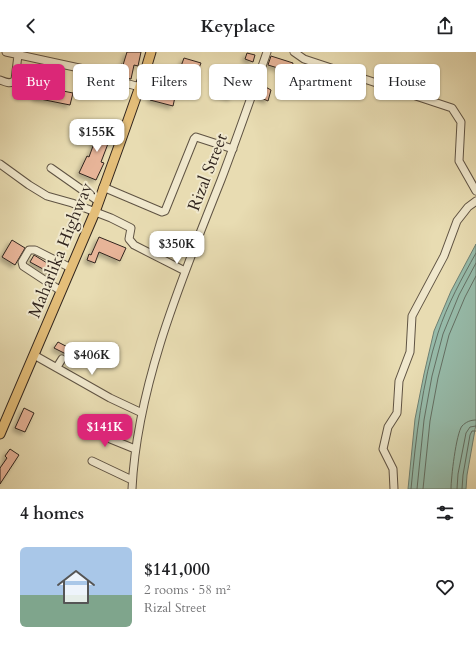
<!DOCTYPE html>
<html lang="en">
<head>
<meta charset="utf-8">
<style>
  :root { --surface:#fff; --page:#f2f2f2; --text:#202124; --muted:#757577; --line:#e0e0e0; --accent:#db2777 }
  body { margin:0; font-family:Cardo,serif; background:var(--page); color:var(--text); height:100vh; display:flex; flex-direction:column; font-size:15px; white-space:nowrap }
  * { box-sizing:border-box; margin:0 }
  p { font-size:13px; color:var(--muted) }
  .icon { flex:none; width:22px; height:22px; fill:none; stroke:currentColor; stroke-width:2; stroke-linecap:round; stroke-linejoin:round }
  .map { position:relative; height:437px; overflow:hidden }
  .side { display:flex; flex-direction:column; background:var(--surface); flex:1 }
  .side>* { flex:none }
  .hud { position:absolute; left:12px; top:12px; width:452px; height:36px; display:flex; gap:8px }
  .price { position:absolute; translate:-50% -34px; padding:0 9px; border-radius:8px; background:#fff; color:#222; font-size:13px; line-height:26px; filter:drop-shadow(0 1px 2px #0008) }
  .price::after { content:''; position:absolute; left:50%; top:24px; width:12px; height:9px; margin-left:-6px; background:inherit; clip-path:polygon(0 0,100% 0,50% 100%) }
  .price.active { background:var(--accent); color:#fff }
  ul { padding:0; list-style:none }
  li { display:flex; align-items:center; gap:12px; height:100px; padding:0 20px }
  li+li { border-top:1px solid var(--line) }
  li span { display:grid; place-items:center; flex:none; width:112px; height:80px; border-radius:6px; color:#555 }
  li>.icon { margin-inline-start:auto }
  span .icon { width:48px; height:48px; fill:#fffc; stroke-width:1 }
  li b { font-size:17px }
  h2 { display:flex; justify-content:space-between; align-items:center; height:48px; padding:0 20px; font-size:17px }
  .pill { padding:0 14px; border-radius:6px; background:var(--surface); box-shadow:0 1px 3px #0004; font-size:14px; line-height:36px }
  .pill.active { background:var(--accent); color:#fff }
  header { display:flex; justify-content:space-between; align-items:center; height:52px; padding:0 20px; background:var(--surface); font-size:18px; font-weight:700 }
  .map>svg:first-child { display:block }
  .water { fill:#97bcab; stroke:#6e8073 }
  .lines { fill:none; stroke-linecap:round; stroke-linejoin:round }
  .shore { stroke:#647064; stroke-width:1 }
  .building { fill:#e7b498; stroke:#31251e; filter:url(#shadow) }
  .minor-casing { stroke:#5f5343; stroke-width:9 }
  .major-casing { stroke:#31251e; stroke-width:11 }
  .minor { stroke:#f0e8cd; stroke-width:7 }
  .major { stroke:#e4be79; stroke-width:9 }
  .labels { text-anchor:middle; stroke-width:4; stroke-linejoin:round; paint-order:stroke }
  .street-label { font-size:17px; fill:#31251e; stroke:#f0e8cd }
</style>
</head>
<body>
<header><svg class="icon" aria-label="back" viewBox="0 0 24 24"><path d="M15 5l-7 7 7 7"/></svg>Keyplace<svg class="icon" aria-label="share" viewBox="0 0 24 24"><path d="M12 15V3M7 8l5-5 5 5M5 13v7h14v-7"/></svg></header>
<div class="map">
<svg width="476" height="437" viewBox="0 0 476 437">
  <defs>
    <filter id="shadow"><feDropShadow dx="-3" dy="3" stdDeviation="2" flood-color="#0004"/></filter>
  </defs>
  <rect width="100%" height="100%" fill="#e8dcb2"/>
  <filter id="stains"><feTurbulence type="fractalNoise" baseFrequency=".005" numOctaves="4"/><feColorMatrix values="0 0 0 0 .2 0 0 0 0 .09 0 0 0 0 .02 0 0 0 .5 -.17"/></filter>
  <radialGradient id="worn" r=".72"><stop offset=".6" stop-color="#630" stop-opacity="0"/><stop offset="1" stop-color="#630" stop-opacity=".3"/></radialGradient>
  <path class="water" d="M476,192V372L467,423L466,437H408L415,367L424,322L434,279L451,239Z"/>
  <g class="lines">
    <path class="shore" d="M411,437C416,385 422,331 438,281C447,253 462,226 476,201
      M417,437L424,368L432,324L443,282L459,243L476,211
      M423,437L430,369L438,326L449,283L465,245L476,224
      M451,437C451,426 456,382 462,374C466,370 470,368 476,368
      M457,437L458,422L466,381L470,375L476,374
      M462,437L463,423L470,383L472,379H476"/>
  </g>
  <path class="building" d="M127,0H141L138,14L134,13L131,27L118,24L121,12L123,13Z
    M247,1L255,3L253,10L245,7Z
    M271,4L293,11L291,20L268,13Z
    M184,6L201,11L197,21L180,17Z
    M222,31L235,36L231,46L219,42Z
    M154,33L162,35L161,41L175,45L173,54L150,48Z
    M262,33L271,38L268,49L257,44Z
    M38,34L73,41L70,53L35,46Z
    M101,72L114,76L101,110L104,111L96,128L79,121L87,104L89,105Z
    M99,185L126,196L120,209L99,200L95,211L87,208L89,202L91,203Z
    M12,188L25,196L15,213L2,205Z
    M34,203L57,217L54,223L30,210Z
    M58,290L77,300L74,306L54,296Z
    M24,356L34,361L25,380L15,376Z
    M10,397L19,403L0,432V416L7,406L5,404Z"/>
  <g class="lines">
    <g class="minor-casing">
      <path id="minor" d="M6,0L93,19L110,27L140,35
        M294,0L304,7L452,56L461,70L459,109L476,139
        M0,28C5,30 11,33 15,28L18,3
        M0,112L29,133L47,144L72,151L111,166L131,176L129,187L134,193L185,219
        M51,116L98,149
        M103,135L162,160L165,159L194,87L196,85L233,97
        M61,239L23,214L22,210L29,198H35L71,216
        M34,303L110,346L142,361
        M57,315L62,307
        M86,373L103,384L135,397
        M92,409L132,428
        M132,437C137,332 183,224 221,128C237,86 252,43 267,0
        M394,437L393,417L383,397L388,375L397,361L399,329L410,300L412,264L444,204L457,169L468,155L476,149"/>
    </g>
    <g class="major-casing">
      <path id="major" d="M0,382L95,160L120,91L145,20L151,0"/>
    </g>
    <use href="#minor" class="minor"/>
    <use href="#major" class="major"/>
  </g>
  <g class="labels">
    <g class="street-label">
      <text transform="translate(207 120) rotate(-69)" y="6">Rizal Street</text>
      <text transform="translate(60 198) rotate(-68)" y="6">Maharlika Highway</text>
    </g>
  </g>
  <rect width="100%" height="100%" filter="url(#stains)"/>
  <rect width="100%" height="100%" fill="url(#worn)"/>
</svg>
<b class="price" style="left:97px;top:101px">$155K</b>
<b class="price" style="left:177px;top:213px">$350K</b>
<b class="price" style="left:92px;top:324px">$406K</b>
<b class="price active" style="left:105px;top:396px">$141K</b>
<div class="hud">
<a class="pill active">Buy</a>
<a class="pill">Rent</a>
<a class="pill">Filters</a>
<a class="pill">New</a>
<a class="pill">Apartment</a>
<a class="pill">House</a>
</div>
</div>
<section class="side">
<h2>4 homes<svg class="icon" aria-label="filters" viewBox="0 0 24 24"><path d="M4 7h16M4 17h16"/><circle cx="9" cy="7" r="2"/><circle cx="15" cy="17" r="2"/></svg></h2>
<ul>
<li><span style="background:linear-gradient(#a9c7e8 60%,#7fa58c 0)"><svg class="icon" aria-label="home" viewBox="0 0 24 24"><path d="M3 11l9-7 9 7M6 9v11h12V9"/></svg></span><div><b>$141,000</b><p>2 rooms · 58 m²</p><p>Rizal Street</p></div><svg class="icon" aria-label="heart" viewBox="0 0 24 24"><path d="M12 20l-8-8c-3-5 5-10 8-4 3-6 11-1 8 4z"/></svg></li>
</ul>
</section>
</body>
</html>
